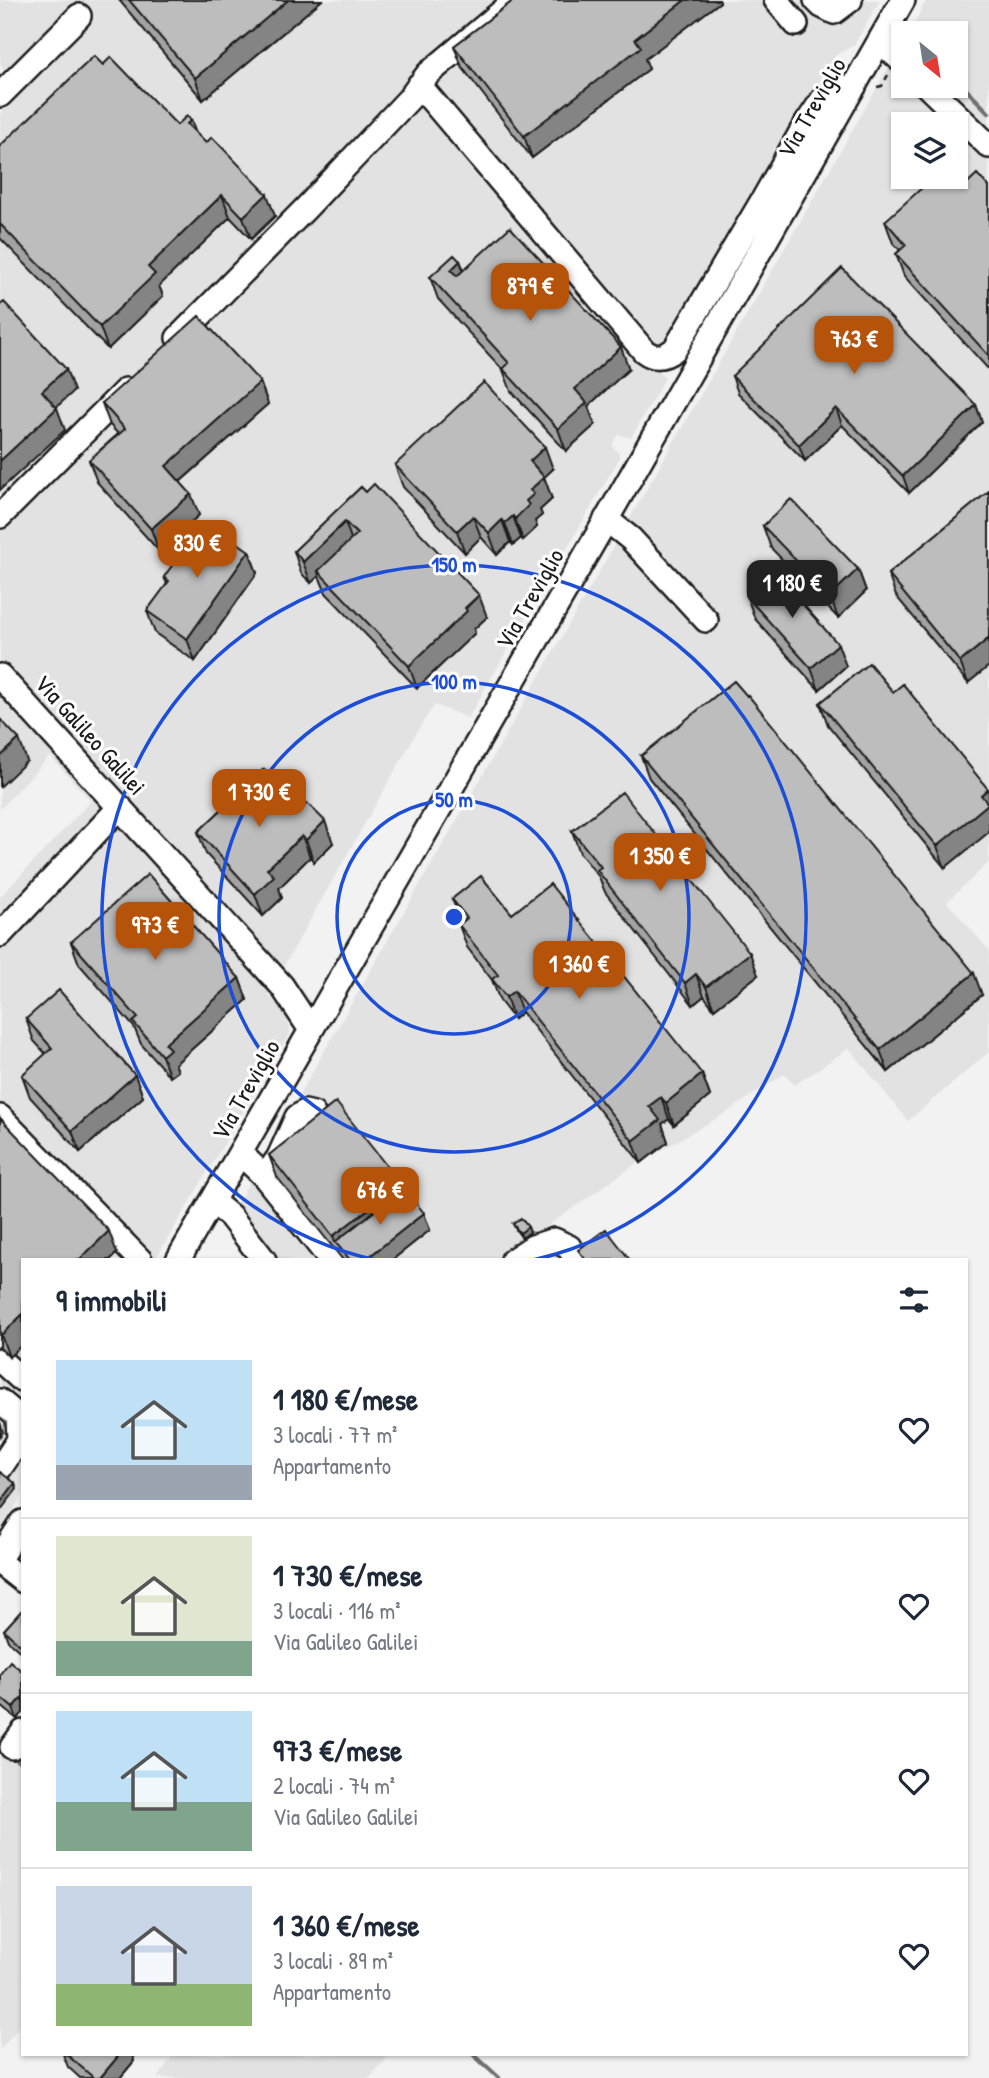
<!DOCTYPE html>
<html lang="it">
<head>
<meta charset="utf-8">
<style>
  :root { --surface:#fff; --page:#f2f2f3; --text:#1f2937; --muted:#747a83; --line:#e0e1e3; --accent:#b45309 }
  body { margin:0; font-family:"Patrick Hand",sans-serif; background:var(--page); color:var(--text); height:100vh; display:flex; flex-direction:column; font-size:26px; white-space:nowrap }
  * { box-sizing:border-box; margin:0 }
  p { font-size:23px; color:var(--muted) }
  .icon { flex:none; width:38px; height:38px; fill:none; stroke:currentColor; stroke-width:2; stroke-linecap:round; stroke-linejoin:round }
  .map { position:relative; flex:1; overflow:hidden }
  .side { position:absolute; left:21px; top:1258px; width:947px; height:798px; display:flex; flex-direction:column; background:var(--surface); border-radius:0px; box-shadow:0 2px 5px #0004 }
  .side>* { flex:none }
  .needle { width:46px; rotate:150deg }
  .buttons { position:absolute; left:891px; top:21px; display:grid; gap:14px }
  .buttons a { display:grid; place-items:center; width:77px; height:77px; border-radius:0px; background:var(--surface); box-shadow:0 2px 5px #0004; font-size:35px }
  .price { position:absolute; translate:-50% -60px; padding:0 16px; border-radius:14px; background:var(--accent); color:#fff; font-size:23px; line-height:46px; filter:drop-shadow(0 2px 4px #0008) }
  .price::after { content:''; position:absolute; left:50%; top:42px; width:21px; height:16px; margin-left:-10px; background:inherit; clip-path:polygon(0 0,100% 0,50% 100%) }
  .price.selected { background:#222; color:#fff }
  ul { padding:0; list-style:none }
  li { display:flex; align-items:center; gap:21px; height:175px; padding:0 35px }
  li+li { border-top:2px solid var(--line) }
  li span { display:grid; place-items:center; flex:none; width:196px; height:140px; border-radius:0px; color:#555 }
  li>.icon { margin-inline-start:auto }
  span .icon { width:84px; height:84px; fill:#fffc; stroke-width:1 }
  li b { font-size:30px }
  h2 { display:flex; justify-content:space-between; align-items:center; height:84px; padding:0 35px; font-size:30px }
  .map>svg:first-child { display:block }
  .built { fill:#e2e2e2; fill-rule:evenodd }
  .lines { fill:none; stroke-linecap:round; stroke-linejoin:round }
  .stream { stroke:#707070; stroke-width:4.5 }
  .minor-casing { stroke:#1c1c1c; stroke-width:28 }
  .path { stroke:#1c1c1c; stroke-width:2.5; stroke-dasharray:7 5; stroke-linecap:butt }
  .minor { stroke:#fff; stroke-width:23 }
  .wall { fill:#a3a3a3; stroke:#1c1c1c; stroke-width:2 }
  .shaded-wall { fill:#848484; stroke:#1c1c1c; stroke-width:2 }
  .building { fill:#bdbdbd; stroke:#1c1c1c; stroke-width:2 }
  .ring { fill:none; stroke:#1d4ed8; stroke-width:3.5 }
  .labels { text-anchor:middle; stroke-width:6; stroke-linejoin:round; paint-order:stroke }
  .street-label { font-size:24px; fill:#1c1c1c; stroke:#fff }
  .centre { fill:#1d4ed8; stroke:#fff; stroke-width:3.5 }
  .ring-label { font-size:21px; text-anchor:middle; font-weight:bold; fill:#1d4ed8; stroke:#fff; stroke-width:6; stroke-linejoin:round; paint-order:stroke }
</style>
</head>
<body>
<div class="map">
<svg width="989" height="2078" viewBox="0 0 989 2078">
  <rect width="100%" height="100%" fill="#f2f2f2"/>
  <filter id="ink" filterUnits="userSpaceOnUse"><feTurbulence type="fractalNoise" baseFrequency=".0143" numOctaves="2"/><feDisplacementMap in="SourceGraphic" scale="14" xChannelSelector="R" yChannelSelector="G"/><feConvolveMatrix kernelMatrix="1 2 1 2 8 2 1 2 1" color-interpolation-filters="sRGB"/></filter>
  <g filter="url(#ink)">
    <path class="built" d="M0,0H880L854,45L836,55L652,365L665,378L631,438L619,435L615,440L612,446L619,453V459L468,718L435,705L422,723L268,994L288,1016L290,1033L155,1260H23V1494L0,1531V897L91,801L50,756L0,809V114L24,90L4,71L0,63Z
      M927,0H989V862L947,902L989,950V1052L908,1121L849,1048L795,1085L784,1074L726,1113L633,1166L499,1260H271L232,1212L903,42V86H956V33H908ZM903,124H956V177H903Z
      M0,1748L23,1765V2022L0,2050Z
      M174,2054H389V2055L370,2078H157Z"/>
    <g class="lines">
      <path class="stream" d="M956,79L989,113
        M0,1748L23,1764
        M473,2054L499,2078"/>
      <g class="minor-casing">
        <path id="minor" d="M776,0L796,24
          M816,0L822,6L834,12L850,0
          M880,41L903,62
          M419,85L644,351C656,360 665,357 675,349L764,198L803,129L823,99L839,88L854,87
          M927,86L989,146
          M0,95L79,16
          M178,338L306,208L409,99L428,74L516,0
          M0,516L126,390
          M606,519L631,539L706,620
          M0,676L282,986L311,1030
          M0,935L120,807
          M0,1117L140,1260
          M240,1153L265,1177L331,1260
          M265,1177L279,1157L316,1130L318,1122L313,1114L305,1112L297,1117L279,1157
          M212,1201L230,1216L264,1260
          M178,1260L605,522L903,0
          M513,1260L533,1247L554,1240L569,1247L576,1260
          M0,1360L21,1379L23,1377
          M0,1401L18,1416L19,1440
          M0,1468L19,1440L23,1443
          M0,1557L23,1522
          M0,1563L23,1581
          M12,1747L23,1732"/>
      </g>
      <path class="path" d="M877,87L882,86L888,75"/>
      <use href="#minor" class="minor"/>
    </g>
    <path class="wall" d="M119,0H322L203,100Z
      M514,0H719L720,2L645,59L649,69L532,158L462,67L454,46Z
      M103,65L177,125L191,120L195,133L275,216L251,239L230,217L159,286L163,296L108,349L0,238V146Z
      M989,187V370L904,276L896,254L900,250L893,243L885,221L962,188Z
      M460,261L464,270L629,369L588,406L595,425L566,451L511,391L503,370L438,299L430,277Z
      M732,376L976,405L982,422L909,493L842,425L805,461L738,393Z
      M260,382L268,404L180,482L199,515L159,551L97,482L89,460L118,434L110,425L102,403Z
      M395,465L553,469L544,477L552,499L540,510L542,515L535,521L537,527L523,540L521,538L513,545L510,542L497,555L481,537L465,553L403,487Z
      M361,487L487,617L474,629L475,633L417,688L326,593L319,576L311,583L301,573L294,551Z
      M989,491L968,683L896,596L888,574Z
      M763,526L858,569L866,591L838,618L771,548Z
      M249,551L257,573L195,661L155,633L147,611L167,584L164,577L183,557Z
      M747,597L846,666L819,690L755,619Z
      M893,692L945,868L828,725L820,703Z
      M641,756L982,995L888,1072L649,778Z
      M264,769L333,843L314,862L310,857L279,888L282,898L263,916L206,854L198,832Z
      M572,831L758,975L714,1009L704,996L693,1005L605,892L599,877L580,853Z
      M452,899L512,914L702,1074L710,1096L674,1125L669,1119L662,1124L668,1142L641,1163L522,1012L514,1019L500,1001L492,980L467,947L459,925L462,923Z
      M71,942L239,978L247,1000L175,1064L178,1071L170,1077L141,1044L134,1027L79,964Z
      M26,1019L135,1075L143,1097L80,1152L30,1097L22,1075L46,1054L34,1041Z
      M0,1118L117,1253L110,1260H23L9,1357L0,1348Z
      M269,1155L401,1184L403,1189L430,1230L392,1260H343L277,1177Z
      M513,1224L530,1232L522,1238L516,1230Z
      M23,1609V1654L8,1641L4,1630Z
      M23,1672L17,1719L0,1705V1674Z
      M63,2054H132L134,2061L120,2078H80L68,2067Z"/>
    <path class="shaded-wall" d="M288,0H322L203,100L195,78Z
      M685,0H719L720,2L645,59L649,69L532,158L524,136L635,39Z
      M191,120L199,142L187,124Z
      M267,194L275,216L251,239L243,217Z
      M222,195L230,217L159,286L163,296L108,349L100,327L148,267Z
      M460,261L468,283L459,292L451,270Z
      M621,347L629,369L588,406L595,425L566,451L558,429L575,389Z
      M66,369L74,391L50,413L42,391Z
      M260,382L268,404L174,487L166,466Z
      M976,405L982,422L909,493L903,476Z
      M57,408L65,430L0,490V461Z
      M836,408L842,425L805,461L799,445Z
      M545,447L553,469L538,483L530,461Z
      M544,477L552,499L540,510L542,515L535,521L537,527L523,540L515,519L526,501L530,490Z
      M191,494L199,515L159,551L151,529Z
      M473,516L481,537L465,553L457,531Z
      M513,516L521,538L513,545L505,523Z
      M502,520L510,542L497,555L489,533Z
      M345,522L353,544L318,571L319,576L311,583L303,562Z
      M249,551L257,573L195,661L187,639Z
      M858,569L866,591L838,618L830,596Z
      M479,595L487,617L474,629L475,633L417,688L409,666Z
      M989,638V666L968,683L960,662Z
      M838,644L846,666L819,690L811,668Z
      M19,739L27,761L0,787V757Z
      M988,789L989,792V832L945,868L937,846L981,795Z
      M325,821L333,843L314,862L306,840Z
      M302,836L310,857L279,888L282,898L263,916L255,894L267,869Z
      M750,953L758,975L714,1009L706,987Z
      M974,973L982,995L888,1072L880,1050Z
      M696,974L704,996L693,1005L685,983Z
      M239,978L247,1000L175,1064L178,1071L170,1077L162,1056L165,1044Z
      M514,991L522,1012L514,1019L506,997Z
      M702,1074L710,1096L674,1125L666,1103Z
      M135,1075L143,1097L80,1152L72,1131Z
      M661,1097L669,1119L662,1124L668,1142L641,1163L633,1141L649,1106Z
      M401,1184L409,1206L335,1242L333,1236Z
      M424,1213L430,1230L392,1260H365Z
      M528,1227L530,1232L522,1238L520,1233Z
      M109,1231L117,1253L110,1260H79Z
      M23,1314V1344L9,1357L1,1335Z
      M0,1422L3,1432L0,1436Z
      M15,1483L17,1489L0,1511V1503Z
      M23,1697V1713L17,1719L13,1708Z
      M120,2054H132L134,2061L120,2078H100Z"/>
    <path class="building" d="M129,0H288L195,78Z
      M514,0H685L635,39L641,47L524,136L454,46Z
      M94,56L103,65L111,57L177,125L187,116L191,120L187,124L206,143L212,137L267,194L243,217L222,195L148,267L155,274L100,327L0,224V146Z
      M977,174L989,187V356L896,254L906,245L885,221L934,177H951L962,188Z
      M510,227L621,347L575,389L587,403L558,429L503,369L509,363L430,277L454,255L460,261L451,270L457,276Z
      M842,268L976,405L903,476L836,408L799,445L732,376Z
      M4,302L66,369L42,391L57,408L0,461V305Z
      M199,316L260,382L166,466L191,494L151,529L89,460L125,429L102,403Z
      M484,382L545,447L530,461L544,477L530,490L534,494L526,501L529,505L515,519L513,516L505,523L502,520L489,533L473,516L457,531L395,465Z
      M374,484L479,595L465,608L467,611L409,666L318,571L357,534L345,522L303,562L294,551L361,487L366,492Z
      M989,491V638L960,662L888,574Z
      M791,499L858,569L830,596L763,526Z
      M208,522L249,551L187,639L147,611L169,581L164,577L180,554L183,557Z
      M774,572L838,644L811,668L747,597Z
      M869,663L893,692L903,684L988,789L981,795L988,804L937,846L820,703Z
      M734,681L747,696L748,695L974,973L880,1050L641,756Z
      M0,719L19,739L0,757Z
      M264,769L302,808L307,803L325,821L306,840L302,836L267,869L274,876L255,894L198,832Z
      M622,792L750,953L706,987L696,974L685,983L597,870L601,867L572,831Z
      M148,874L239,978L165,1044L170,1049L162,1056L133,1022L138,1018L71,942Z
      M481,876L512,914L550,884L702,1074L666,1103L661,1097L649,1106L660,1120L633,1141L514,991L506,997L492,979L498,975L459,925L467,918L452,899Z
      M59,990L135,1075L72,1131L22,1075L52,1048L26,1019Z
      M336,1102L401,1184L333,1236L269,1155Z
      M0,1118L109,1231L79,1260H23V1314L1,1335L0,1334Z
      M404,1188L424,1213L365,1260H350L335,1242Z
      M521,1218L528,1227L520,1233L513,1224Z
      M606,1229L630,1260H586L578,1250Z
      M0,1472L15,1483L0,1503Z
      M23,1609V1642L20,1645L4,1630Z
      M10,1661L23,1672V1697L13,1708L0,1697V1674Z
      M66,2054H120L100,2078H94Z"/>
  </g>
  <g class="ring">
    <circle cx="454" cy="917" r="117"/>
    <circle cx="454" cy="917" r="235"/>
    <path d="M375 1260A352 352 0 1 1 533 1260"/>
  </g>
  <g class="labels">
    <g class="street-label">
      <text transform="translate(812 108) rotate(-60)" y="8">Via Treviglio</text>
      <text transform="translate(530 599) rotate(-60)" y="8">Via Treviglio</text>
      <text transform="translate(90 735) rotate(48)" y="8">Via Galileo Galilei</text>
      <text transform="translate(246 1090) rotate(-60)" y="8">Via Treviglio</text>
    </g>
  </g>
  <circle cx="454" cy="917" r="10" class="centre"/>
  <g class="ring-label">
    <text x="454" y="572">150 m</text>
    <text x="454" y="689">100 m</text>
    <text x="454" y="807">50 m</text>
  </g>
</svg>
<div class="buttons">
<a><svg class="needle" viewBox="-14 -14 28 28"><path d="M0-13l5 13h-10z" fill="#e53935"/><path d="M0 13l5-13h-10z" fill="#747a83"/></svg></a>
<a><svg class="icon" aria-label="layers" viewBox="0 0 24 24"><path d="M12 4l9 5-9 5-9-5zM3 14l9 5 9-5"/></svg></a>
</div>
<b class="price" style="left:530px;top:323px">879 €</b>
<b class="price" style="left:854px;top:376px">763 €</b>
<b class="price" style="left:197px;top:580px">830 €</b>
<b class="price selected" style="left:792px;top:620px">1 180 €</b>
<b class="price" style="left:259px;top:829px">1 730 €</b>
<b class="price" style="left:660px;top:893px">1 350 €</b>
<b class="price" style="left:155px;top:962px">973 €</b>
<b class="price" style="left:579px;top:1001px">1 360 €</b>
<b class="price" style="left:380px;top:1227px">676 €</b>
<section class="side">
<h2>9 immobili<svg class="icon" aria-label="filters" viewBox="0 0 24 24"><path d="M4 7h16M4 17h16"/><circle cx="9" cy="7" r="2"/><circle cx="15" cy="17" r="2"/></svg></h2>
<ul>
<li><span style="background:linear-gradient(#bfe0f5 75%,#9aa5b1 0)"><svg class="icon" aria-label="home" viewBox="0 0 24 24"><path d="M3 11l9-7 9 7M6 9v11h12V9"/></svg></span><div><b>1 180 €/mese</b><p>3 locali · 77 m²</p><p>Appartamento</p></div><svg class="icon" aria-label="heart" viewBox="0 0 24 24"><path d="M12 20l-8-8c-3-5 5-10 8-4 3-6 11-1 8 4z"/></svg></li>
<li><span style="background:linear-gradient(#dfe7d0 75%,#7fa58c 0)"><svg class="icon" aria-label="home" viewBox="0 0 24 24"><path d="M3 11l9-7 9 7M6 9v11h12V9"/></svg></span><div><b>1 730 €/mese</b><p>3 locali · 116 m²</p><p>Via Galileo Galilei</p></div><svg class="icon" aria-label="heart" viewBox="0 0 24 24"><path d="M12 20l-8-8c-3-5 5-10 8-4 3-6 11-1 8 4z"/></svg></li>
<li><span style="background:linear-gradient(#bfe0f5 65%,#7fa58c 0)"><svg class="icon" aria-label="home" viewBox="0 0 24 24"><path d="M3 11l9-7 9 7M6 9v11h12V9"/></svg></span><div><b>973 €/mese</b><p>2 locali · 74 m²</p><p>Via Galileo Galilei</p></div><svg class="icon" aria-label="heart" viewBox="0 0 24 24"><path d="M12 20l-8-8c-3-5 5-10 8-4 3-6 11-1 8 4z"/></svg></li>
<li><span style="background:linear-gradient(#c9d6e8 70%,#8fb573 0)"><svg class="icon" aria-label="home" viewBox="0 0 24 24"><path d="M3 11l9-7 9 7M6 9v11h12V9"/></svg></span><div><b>1 360 €/mese</b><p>3 locali · 89 m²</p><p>Appartamento</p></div><svg class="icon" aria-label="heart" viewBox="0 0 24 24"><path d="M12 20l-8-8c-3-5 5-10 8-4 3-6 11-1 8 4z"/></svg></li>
</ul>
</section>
</div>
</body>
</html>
